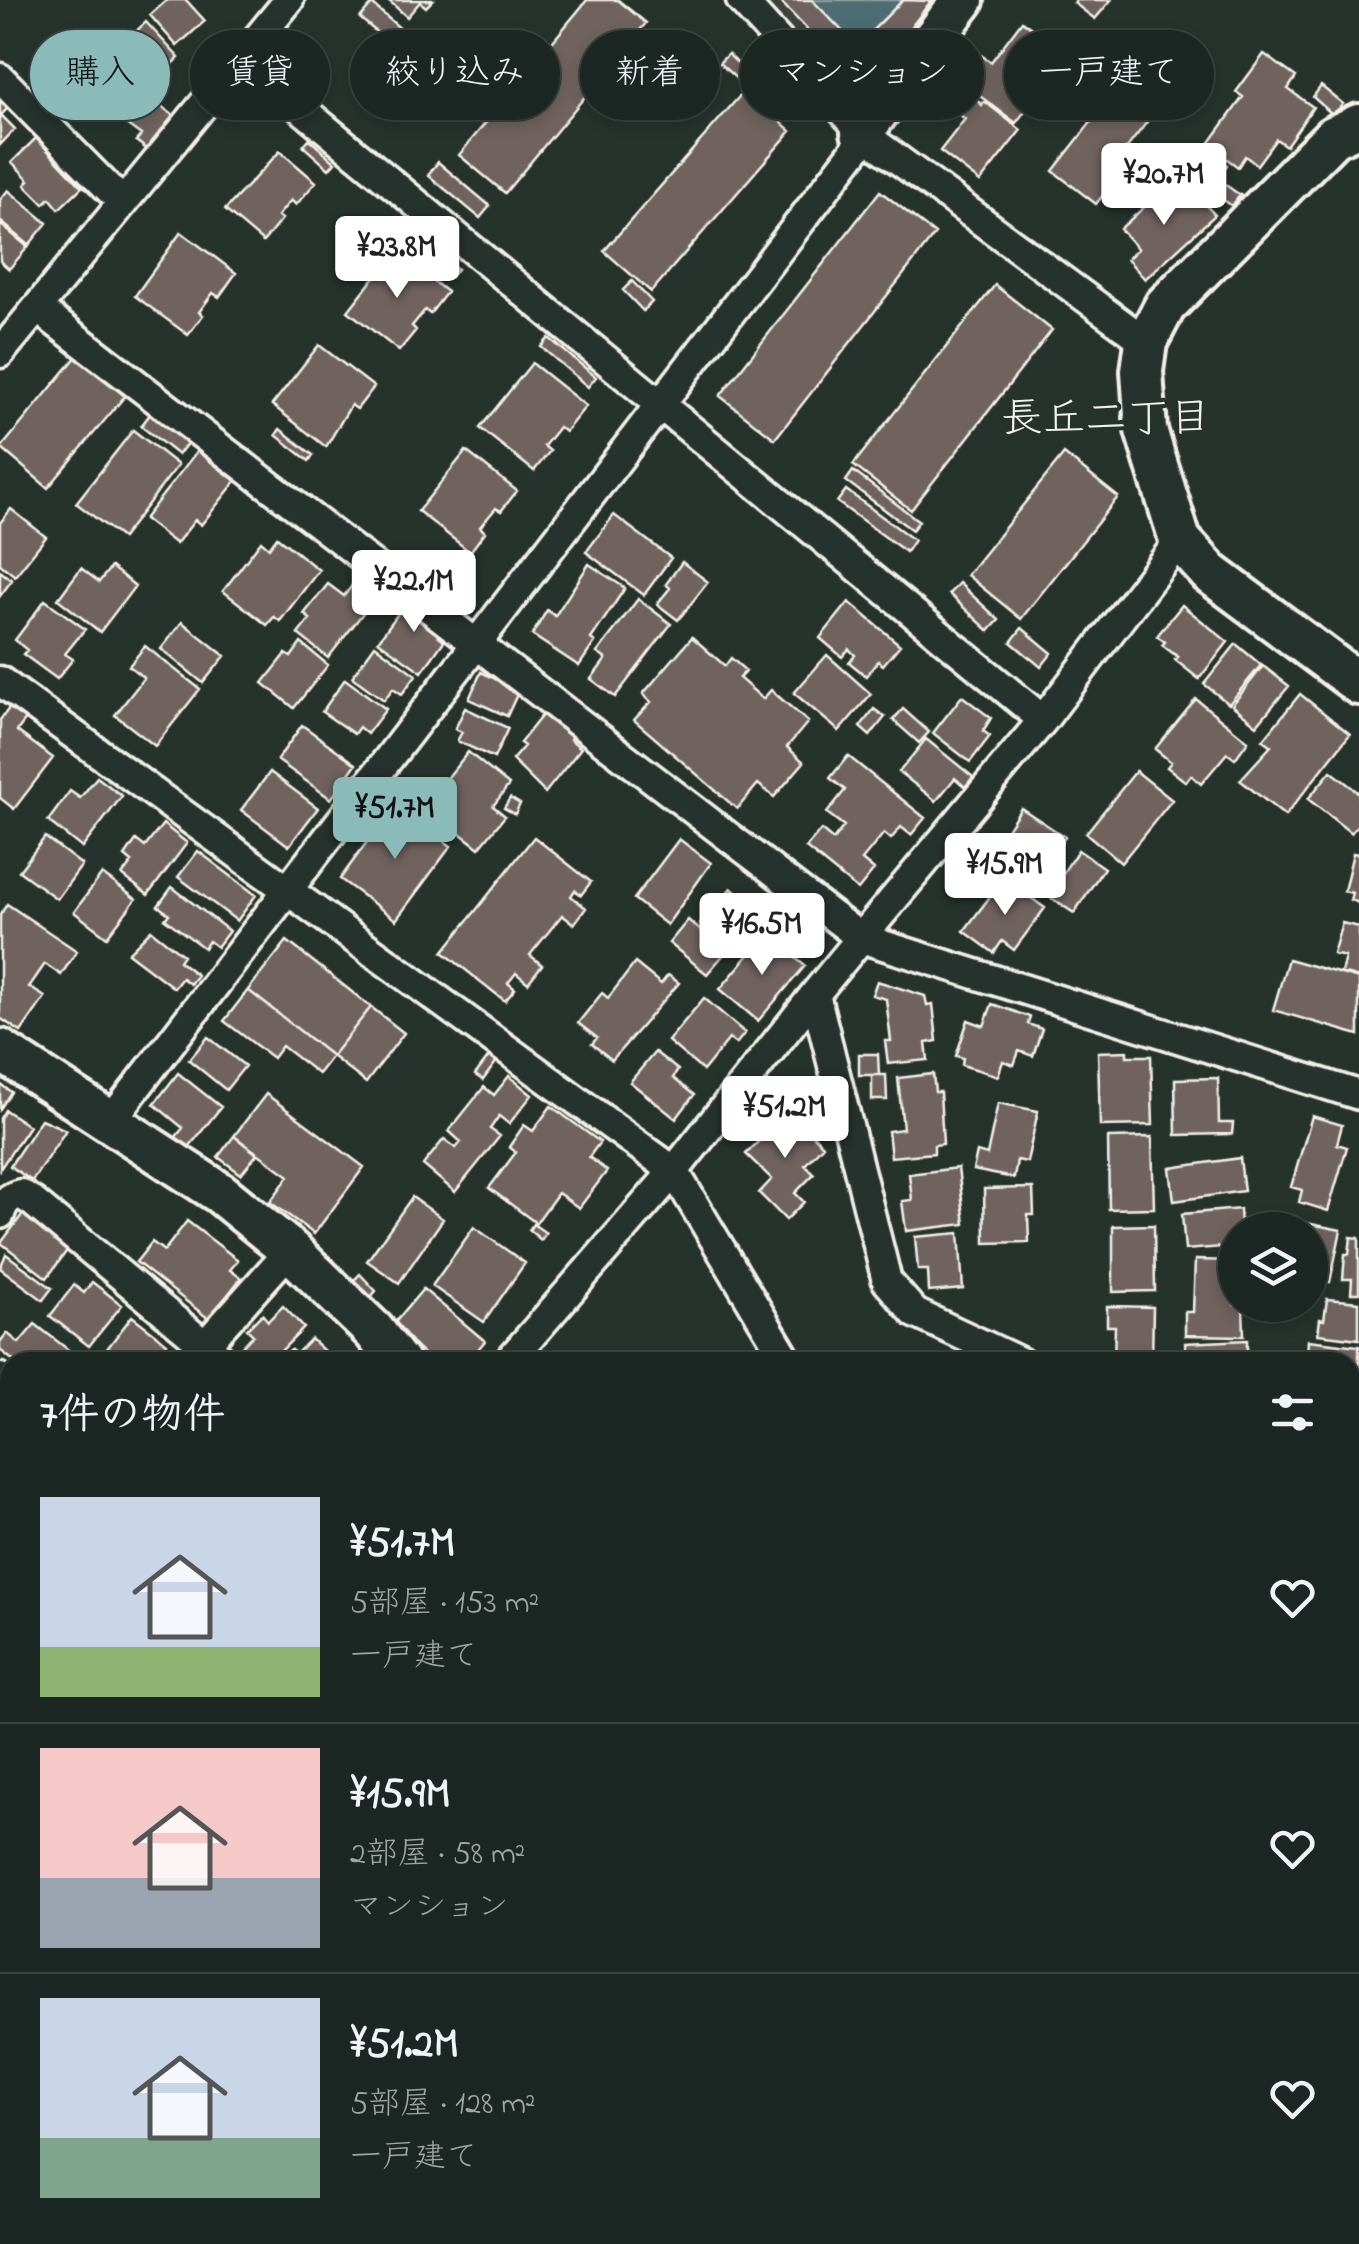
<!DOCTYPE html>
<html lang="ja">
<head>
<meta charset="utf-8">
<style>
  :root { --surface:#1c2622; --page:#29322f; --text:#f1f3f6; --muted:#a0a5a5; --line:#3a4340; --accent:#8bbbb9 }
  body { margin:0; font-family:"Indie Flower","Klee One",sans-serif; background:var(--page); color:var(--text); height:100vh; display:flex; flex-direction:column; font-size:38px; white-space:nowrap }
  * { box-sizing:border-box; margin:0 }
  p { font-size:32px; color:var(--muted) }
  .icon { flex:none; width:55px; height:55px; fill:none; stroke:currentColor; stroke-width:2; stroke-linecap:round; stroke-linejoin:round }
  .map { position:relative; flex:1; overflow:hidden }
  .details { position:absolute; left:0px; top:1352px; width:1360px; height:892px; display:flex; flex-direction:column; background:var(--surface); border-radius:30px 30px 0 0; box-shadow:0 5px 15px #0003,0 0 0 2px var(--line) }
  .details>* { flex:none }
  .banner { position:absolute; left:30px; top:30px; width:1300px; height:90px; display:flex; gap:20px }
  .buttons { position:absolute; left:1218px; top:1212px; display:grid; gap:20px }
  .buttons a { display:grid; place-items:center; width:110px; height:110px; border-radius:50%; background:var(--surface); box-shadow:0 5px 15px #0003,0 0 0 2px var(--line); font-size:50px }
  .price { position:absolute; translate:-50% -85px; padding:0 22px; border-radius:10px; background:#fff; color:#222; font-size:32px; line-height:65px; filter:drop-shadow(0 2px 5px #0008) }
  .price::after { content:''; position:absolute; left:50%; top:60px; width:30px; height:22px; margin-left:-15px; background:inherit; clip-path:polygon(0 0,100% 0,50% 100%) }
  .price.selected { background:var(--accent); color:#111 }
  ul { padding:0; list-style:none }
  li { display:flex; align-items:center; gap:30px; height:250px; padding:0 40px }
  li+li { border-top:2px solid var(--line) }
  li span { display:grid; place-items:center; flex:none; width:280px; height:200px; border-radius:0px; color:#555 }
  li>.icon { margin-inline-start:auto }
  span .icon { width:120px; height:120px; fill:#fffc; stroke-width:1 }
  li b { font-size:42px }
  h2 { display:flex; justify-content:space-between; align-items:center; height:120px; padding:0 40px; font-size:42px }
  .tag { padding:0 35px; border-radius:45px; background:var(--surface); box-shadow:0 5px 15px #0003,0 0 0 2px var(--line); font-size:35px; line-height:90px }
  .tag.selected { background:var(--accent); color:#111 }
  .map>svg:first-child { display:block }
  .built { fill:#3c423c }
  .water { fill:#4d6d74; stroke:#90a2a2; stroke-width:2.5 }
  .building { fill:#70645e; stroke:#f4f1e8; stroke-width:2.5 }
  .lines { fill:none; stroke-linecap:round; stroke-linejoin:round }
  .street-casing { stroke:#f4f1e8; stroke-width:35 }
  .secondary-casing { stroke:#f4f1e8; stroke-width:48 }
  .street { stroke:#26332d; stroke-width:28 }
  .secondary { stroke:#26332d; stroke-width:40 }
  .labels { text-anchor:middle; stroke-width:8; stroke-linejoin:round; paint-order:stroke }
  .neighbourhood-label { font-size:42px; fill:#f4f1e8; stroke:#26332d }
</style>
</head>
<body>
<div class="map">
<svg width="1359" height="2244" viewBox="0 0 1359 2244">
  <rect width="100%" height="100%" fill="#26332d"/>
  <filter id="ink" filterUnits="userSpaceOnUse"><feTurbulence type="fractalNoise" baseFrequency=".01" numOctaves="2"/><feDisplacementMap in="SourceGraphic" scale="20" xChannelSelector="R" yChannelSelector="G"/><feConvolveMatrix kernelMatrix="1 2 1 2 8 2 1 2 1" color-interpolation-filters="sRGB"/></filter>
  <g filter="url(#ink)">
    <path class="built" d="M762,0H934L855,102Z"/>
    <path class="water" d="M812,0H903L857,46Z"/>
    <path class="building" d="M167,0H186L205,21L177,46L150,15Z
      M388,0H433L426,7L420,2L407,17Z
      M587,0H618L646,23L505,193L459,155Z
      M779,0H812L857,46L903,0L931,1L877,72L851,76Z
      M1076,0H1111L1095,19L1074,3Z
      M372,4L419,45L408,59L360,18Z
      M1022,21L1067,55L1016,123L961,82L981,55L991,62Z
      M146,22L179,58L163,74L158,69L151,76L144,68L140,72L118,48Z
      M728,54L757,82L750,91L719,63Z
      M1264,54L1296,77L1288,89L1313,107L1286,146L1276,139L1257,165L1245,156L1238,167L1208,145L1243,97L1236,92Z
      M116,55L146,87L133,99L118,83L109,92L126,110L116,119L103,105L96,112L83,99L89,93L82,86Z
      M1321,86L1343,104L1333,115L1313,97Z
      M745,90L791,131L651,292L604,251Z
      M0,95L11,105L1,115L15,129L0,145Z
      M148,96L178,119L152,153L136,141L141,135L126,124Z
      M973,97L982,105L984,101L1021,130L980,182L940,151L965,119L960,115Z
      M1122,102L1147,122L1126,149L1131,153L1126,159L1129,162L1096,204L1053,171L1099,112L1109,120Z
      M36,138L82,187L59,209L50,198L44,204L25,185L29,180L12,162Z
      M309,139L335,162L329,169L303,146Z
      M280,151L316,182L296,205L291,200L278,216L282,219L263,242L225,210Z
      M1207,152L1227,165L1217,179L1213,176L1205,187L1190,176Z
      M438,162L490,206L480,218L428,175Z
      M1217,179L1240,195L1232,206L1210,190Z
      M1164,189L1171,197L1177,191L1182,197L1191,189L1215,215L1145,279L1127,259L1138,249L1120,229Z
      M8,190L47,223L29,245L0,221V200Z
      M880,191L935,234L775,439L720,396Z
      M0,224L28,247L9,269L0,261Z
      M181,232L236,273L219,297L213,293L199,312L203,315L188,335L135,296Z
      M424,242L457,269L451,277L418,249Z
      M395,251L447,292L430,314L425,310L412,326L416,330L399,351L348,311Z
      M632,281L652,302L643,311L623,290Z
      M995,285L1052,330L911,510L853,465Z
      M549,338L596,377L588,387L541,347Z
      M319,345L374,387L357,409L351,405L326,447L272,405Z
      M77,356L125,396L48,488L1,448Z
      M532,363L586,406L565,432L559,427L544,446L550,451L534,471L480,428Z
      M157,405L194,435L178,455L141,426Z
      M280,429L313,455L309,461L276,435Z
      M133,430L178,465L122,538L76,503Z
      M197,451L236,481L201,525L195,520L176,544L144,519Z
      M466,451L517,491L501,511L496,508L480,527L485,532L470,552L418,511Z
      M1064,454L1118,497L1021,619L967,575Z
      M853,471L919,521L912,530L846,481Z
      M846,490L914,540L906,552L837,502Z
      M11,509L46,537L15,576L0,564V523Z
      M614,515L671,558L644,595L586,552Z
      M277,537L319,570L280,621L274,617L267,625L223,591L261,541L269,548Z
      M682,562L708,582L678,620L657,604L670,588L666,584Z
      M589,564L625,588L591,639L595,642L579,666L532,635L547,610L555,616Z
      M111,567L135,586L100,632L58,599L81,568L99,582Z
      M0,571L12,580L0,596Z
      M360,575L375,587L359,608L363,613L328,658L298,634L310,619L304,614L328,584L344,596Z
      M959,583L999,620L989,631L949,594Z
      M410,597L444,628L438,636L444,641L422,672L378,641Z
      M638,599L671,624L615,697L591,679L606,659L597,653Z
      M45,600L85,629L65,654L73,659L57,679L23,654L27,650L15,640Z
      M849,602L900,645L883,665L878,661L866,676L849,662L855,655L849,649L842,657L820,638Z
      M1182,605L1228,642L1199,679L1175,660L1178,657L1162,645L1165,642L1157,636Z
      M182,622L225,656L203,683L161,649Z
      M1022,628L1052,653L1041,667L1011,642Z
      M692,637L725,666L731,658L746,671L739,678L763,699L771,690L808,722L787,747L804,762L774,797L758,784L737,809L634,720L651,702L643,694Z
      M301,643L328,665L294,708L263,683L286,654L291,657Z
      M1236,644L1261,665L1229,704L1204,684Z
      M375,645L416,675L402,694L393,688L384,700L352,677Z
      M145,646L200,689L155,746L115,715L144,678L129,666Z
      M827,655L871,694L839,731L794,693Z
      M1263,666L1289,686L1257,725L1232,705Z
      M481,672L519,690L507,716L469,699Z
      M345,679L386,709L367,734L359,727L354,734L322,712Z
      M1300,694L1350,734L1285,816L1240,780L1271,746L1263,740Z
      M962,696L991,718L983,731L990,736L970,762L933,733Z
      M1196,699L1248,741L1235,759L1227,753L1201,784L1191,775L1186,782L1167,767L1171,762L1155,749Z
      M10,707L26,719L17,731L53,758L14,809L0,798V720Z
      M465,708L508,728L494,758L457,741L462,732L455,729Z
      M547,709L575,733L570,739L581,748L545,793L512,760L524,746L520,743Z
      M874,709L885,717L870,736L860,727Z
      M903,709L929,732L919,743L893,720Z
      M302,725L356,764L331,799L277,760Z
      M926,739L973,777L965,787L955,778L936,801L899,772Z
      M468,752L509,785L493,806L505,816L479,848L425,806Z
      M848,756L925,818L911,835L901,827L891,839L884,833L862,860L874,870L858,890L806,848L821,830L833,840L844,826L827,813L845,790L830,778Z
      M1136,771L1172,800L1121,863L1086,833Z
      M1331,771L1359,793V823L1351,833L1308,799Z
      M270,772L318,808L289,846L241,810Z
      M97,777L122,796L82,848L48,821L70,791L80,798Z
      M510,798L520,804L515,814L504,808Z
      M394,805L451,846L396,920L340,879Z
      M1021,808L1065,837L1044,869L1059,879L1078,850L1104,868L1074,913L989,857Z
      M163,824L187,843L148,895L122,875L132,862L125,856L136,840L145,847Z
      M45,837L82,865L57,899L19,871Z
      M534,837L591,882L581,895L575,890L571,896L586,908L574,924L562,915L530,955L542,965L528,983L516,973L508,983L515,989L505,1001L443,952Z
      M679,839L711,863L667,925L634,899Z
      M198,851L256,895L237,921L178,877Z
      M1353,853L1359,854V903L1350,900L1352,893L1344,891Z
      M102,874L136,899L107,937L74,912Z
      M1004,878L1045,908L1014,950L1002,941L994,953L964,931Z
      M172,887L229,931L217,947L209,941L204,948L165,919L169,914L158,906Z
      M731,888L760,913L729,949L700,924Z
      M7,904L77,951L61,975L45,964L29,987L45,997L21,1032L0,1018V915Z
      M688,920L726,952L707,974L669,943Z
      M1342,923L1359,927V978L1341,973L1345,957L1333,954Z
      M151,930L183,955L179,961L197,975L190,984L182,978L174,988L128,953Z
      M769,936L805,966L758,1021L720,989L753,950L756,952Z
      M287,941L371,1007L332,1056L248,990Z
      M1288,959L1359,979V1035L1273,1010Z
      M635,963L661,984L668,975L679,983L612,1060L592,1044L597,1038L578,1023L602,993L608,998Z
      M877,981L925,996L927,1005L933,1004L937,1041L926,1043L928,1060L888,1064L885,1041H891L886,999L872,995Z
      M248,990L332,1056L318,1074L282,1046L273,1058L224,1021Z
      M704,998L745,1033L736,1044L729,1039L703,1071L668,1041Z
      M992,1004L1030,1017L1028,1024L1042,1029L1033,1056L1019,1051L1014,1065L1003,1061L998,1076L962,1065L963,1058L956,1056L968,1020L984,1026Z
      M371,1007L404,1033L366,1083L332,1056Z
      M208,1037L245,1066L226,1090L189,1060Z
      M1127,1051V1056H1151L1153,1125L1100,1126L1098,1052Z
      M655,1052L678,1070L673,1078L694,1095L676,1119L630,1082Z
      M859,1054H878L879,1075H859Z
      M490,1055L497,1061L483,1080L475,1075Z
      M178,1073L221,1107L189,1147L175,1138L183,1128L154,1104Z
      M933,1074L935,1092H940L943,1144L934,1145V1153L891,1157L888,1131L903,1129L898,1078Z
      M872,1075H886L887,1100H872Z
      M509,1076L532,1095L509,1124L499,1116L490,1129L500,1136L455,1192L423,1165L444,1139L456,1148L461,1142L449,1131L484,1087L494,1095Z
      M1218,1078L1219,1123H1233L1232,1134L1176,1135L1175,1079Z
      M0,1084L11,1092L0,1109Z
      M266,1094L364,1167L314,1234L270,1202L289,1176L234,1136Z
      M998,1103L1038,1111L1027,1162L1017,1160L1014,1178L973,1170L977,1152L987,1155Z
      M551,1106L600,1142L589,1157L607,1171L579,1208L558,1193L536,1223L489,1188L516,1152L509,1147L524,1125L533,1131Z
      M786,1108L823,1145L805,1165L814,1174L795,1193L804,1202L786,1220L759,1193L772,1179L746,1154L761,1139L758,1135Z
      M5,1110L29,1126L0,1169V1118Z
      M1312,1116L1342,1125L1337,1144L1347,1147L1328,1211L1299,1202L1302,1190L1291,1187Z
      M41,1119L66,1130L32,1181L10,1166Z
      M234,1136L257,1154L241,1174L218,1157Z
      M1152,1137L1154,1208L1109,1209L1108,1138Z
      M1240,1158L1244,1191L1174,1201L1170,1168Z
      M958,1168L965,1224L906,1231L902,1201L912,1200L909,1174Z
      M1033,1188L1034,1215H1028L1029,1242L985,1243L984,1189Z
      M412,1197L443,1219L399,1283L367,1261Z
      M1240,1209L1241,1230H1235V1246L1185,1250L1182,1214Z
      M25,1211L71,1245L47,1278L1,1243Z
      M1291,1220L1341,1230L1330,1282L1310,1278V1230H1289Z
      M187,1221L238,1260L230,1270L241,1278L209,1319L136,1262L152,1242L164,1251Z
      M533,1224L546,1233L541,1240L529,1230Z
      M1154,1225L1155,1291L1113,1292V1226Z
      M474,1227L525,1263L484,1322L432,1286Z
      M959,1233L963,1289L929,1292L928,1270H918L915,1237Z
      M1351,1237L1359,1238V1293H1351L1352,1279H1343L1345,1254H1349Z
      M6,1254L52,1288L43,1300L0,1268Z
      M1195,1260L1235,1261V1305H1243L1244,1336L1185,1335V1312H1193Z
      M360,1274L376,1291L369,1299L353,1281Z
      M92,1282L122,1305L89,1346L50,1316L74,1285L84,1293Z
      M423,1289L485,1341L467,1362H432L392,1326Z
      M1327,1299L1359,1302V1339L1318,1334L1320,1319L1324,1320Z
      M283,1306L304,1328L270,1362H254L240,1349L253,1335L247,1329L262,1314L268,1321Z
      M1107,1306L1153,1307L1152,1362H1114L1115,1326H1107Z
      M132,1316L167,1343L152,1362H106L100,1358Z
      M35,1324L79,1358L75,1362H15L0,1350V1342L7,1333L19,1343Z
      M311,1339L336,1362H279L291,1350L296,1354Z
      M1247,1340V1362H1186L1185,1343Z
      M1308,1340L1359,1346V1377L1350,1375V1362H1300L1301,1353L1307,1354Z
      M1350,1382L1359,1383V1406L1354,1405L1352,1421Z
      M0,1425L10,1434V1478L0,1490Z
      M6,1500L10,1503V1537L0,1528V1506Z
      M0,1552L10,1561V1601L0,1616Z
      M10,1624V1674L0,1665V1634Z
      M1350,1679H1359V1831L1350,1863Z
      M0,1846L10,1855V1877L4,1884L10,1889V1905L0,1916Z
      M1359,1932V1985L1350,1990V1938Z
      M0,1982L10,1992V2040L0,2050Z
      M2,2092L10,2098V2143L0,2135Z
      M1359,2138V2192L1350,2198V2144Z
      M0,2141L10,2148V2179L1,2191Z
      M0,2231L17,2238L15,2244H0Z
      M109,2235H174L187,2244H103Z
      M355,2235L352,2238L358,2244H275L277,2242L271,2236Z
      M684,2235H711L720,2244H676Z
      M757,2235H829L821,2244H758L753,2240Z
      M1039,2235H1121L1124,2241L1042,2244Z
      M1212,2235H1294L1280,2244H1198Z"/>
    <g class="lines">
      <g class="street-casing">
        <path id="street" d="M741,0L866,136L1146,342
          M241,59L1043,720
          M0,78L123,203
          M37,308L861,938L1043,720L1180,540
          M0,353L289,0
          M0,681L674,1171L788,1362
          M109,1123L866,136
          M0,1214C4,1202 8,1197 21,1194L33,1202L225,1362
          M206,1344L290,1250
          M508,1362L674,1171L815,994
          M1020,1362L915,1313L887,1281L815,994L861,938L1359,1095
          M0,1378L10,1388
          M1350,1474L1359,1473
          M1350,1647L1359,1646
          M0,1794L10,1802
          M478,2235L488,2244
          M38,2244L43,2235
          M901,2244L920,2235"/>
      </g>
      <g class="secondary-casing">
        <path id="secondary" d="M1359,125L1333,137L1165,306L1146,342L1142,371L1146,430L1180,540L1210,573L1359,684
          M862,132L963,0
          M0,1050L220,1193L290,1250L374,1331L398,1362
          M1160,2235L1162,2244"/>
      </g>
      <use href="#street" class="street"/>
      <use href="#secondary" class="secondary"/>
    </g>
  </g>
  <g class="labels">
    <g class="neighbourhood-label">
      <text x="1106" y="431">長丘二丁目</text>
    </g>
  </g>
</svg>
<div class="buttons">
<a><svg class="icon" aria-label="layers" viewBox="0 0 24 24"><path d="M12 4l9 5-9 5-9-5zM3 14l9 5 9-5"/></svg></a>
</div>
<b class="price" style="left:1164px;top:228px">¥20.7M</b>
<b class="price" style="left:397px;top:301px">¥23.8M</b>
<b class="price" style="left:414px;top:635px">¥22.1M</b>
<b class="price selected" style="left:395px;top:862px">¥51.7M</b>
<b class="price" style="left:1005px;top:918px">¥15.9M</b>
<b class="price" style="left:762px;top:978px">¥16.5M</b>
<b class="price" style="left:785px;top:1161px">¥51.2M</b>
<div class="banner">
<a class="tag selected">購入</a>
<a class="tag">賃貸</a>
<a class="tag">絞り込み</a>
<a class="tag">新着</a>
<a class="tag">マンション</a>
<a class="tag">一戸建て</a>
</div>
<section class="details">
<h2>7件の物件<svg class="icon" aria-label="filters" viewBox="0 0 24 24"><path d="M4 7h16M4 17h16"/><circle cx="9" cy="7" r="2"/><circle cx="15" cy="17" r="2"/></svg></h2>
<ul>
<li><span style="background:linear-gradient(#c9d6e8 75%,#8fb573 0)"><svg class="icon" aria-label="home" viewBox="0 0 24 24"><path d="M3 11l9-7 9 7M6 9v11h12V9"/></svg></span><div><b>¥51.7M</b><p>5部屋 · 153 m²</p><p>一戸建て</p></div><svg class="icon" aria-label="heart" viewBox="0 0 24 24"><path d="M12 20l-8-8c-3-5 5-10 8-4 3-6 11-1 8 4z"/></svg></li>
<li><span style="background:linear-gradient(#f6c9c9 65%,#9aa5b1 0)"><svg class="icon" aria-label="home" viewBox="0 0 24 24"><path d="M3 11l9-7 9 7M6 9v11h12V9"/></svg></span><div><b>¥15.9M</b><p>2部屋 · 58 m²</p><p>マンション</p></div><svg class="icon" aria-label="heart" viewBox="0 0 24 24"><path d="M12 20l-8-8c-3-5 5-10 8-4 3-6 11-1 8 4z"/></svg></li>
<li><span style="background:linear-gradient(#c9d6e8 70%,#7fa58c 0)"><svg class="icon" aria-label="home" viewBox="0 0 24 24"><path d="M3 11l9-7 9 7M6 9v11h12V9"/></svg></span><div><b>¥51.2M</b><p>5部屋 · 128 m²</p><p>一戸建て</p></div><svg class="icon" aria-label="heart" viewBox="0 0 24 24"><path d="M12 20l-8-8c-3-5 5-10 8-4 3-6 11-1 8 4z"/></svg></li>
</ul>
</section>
</div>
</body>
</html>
